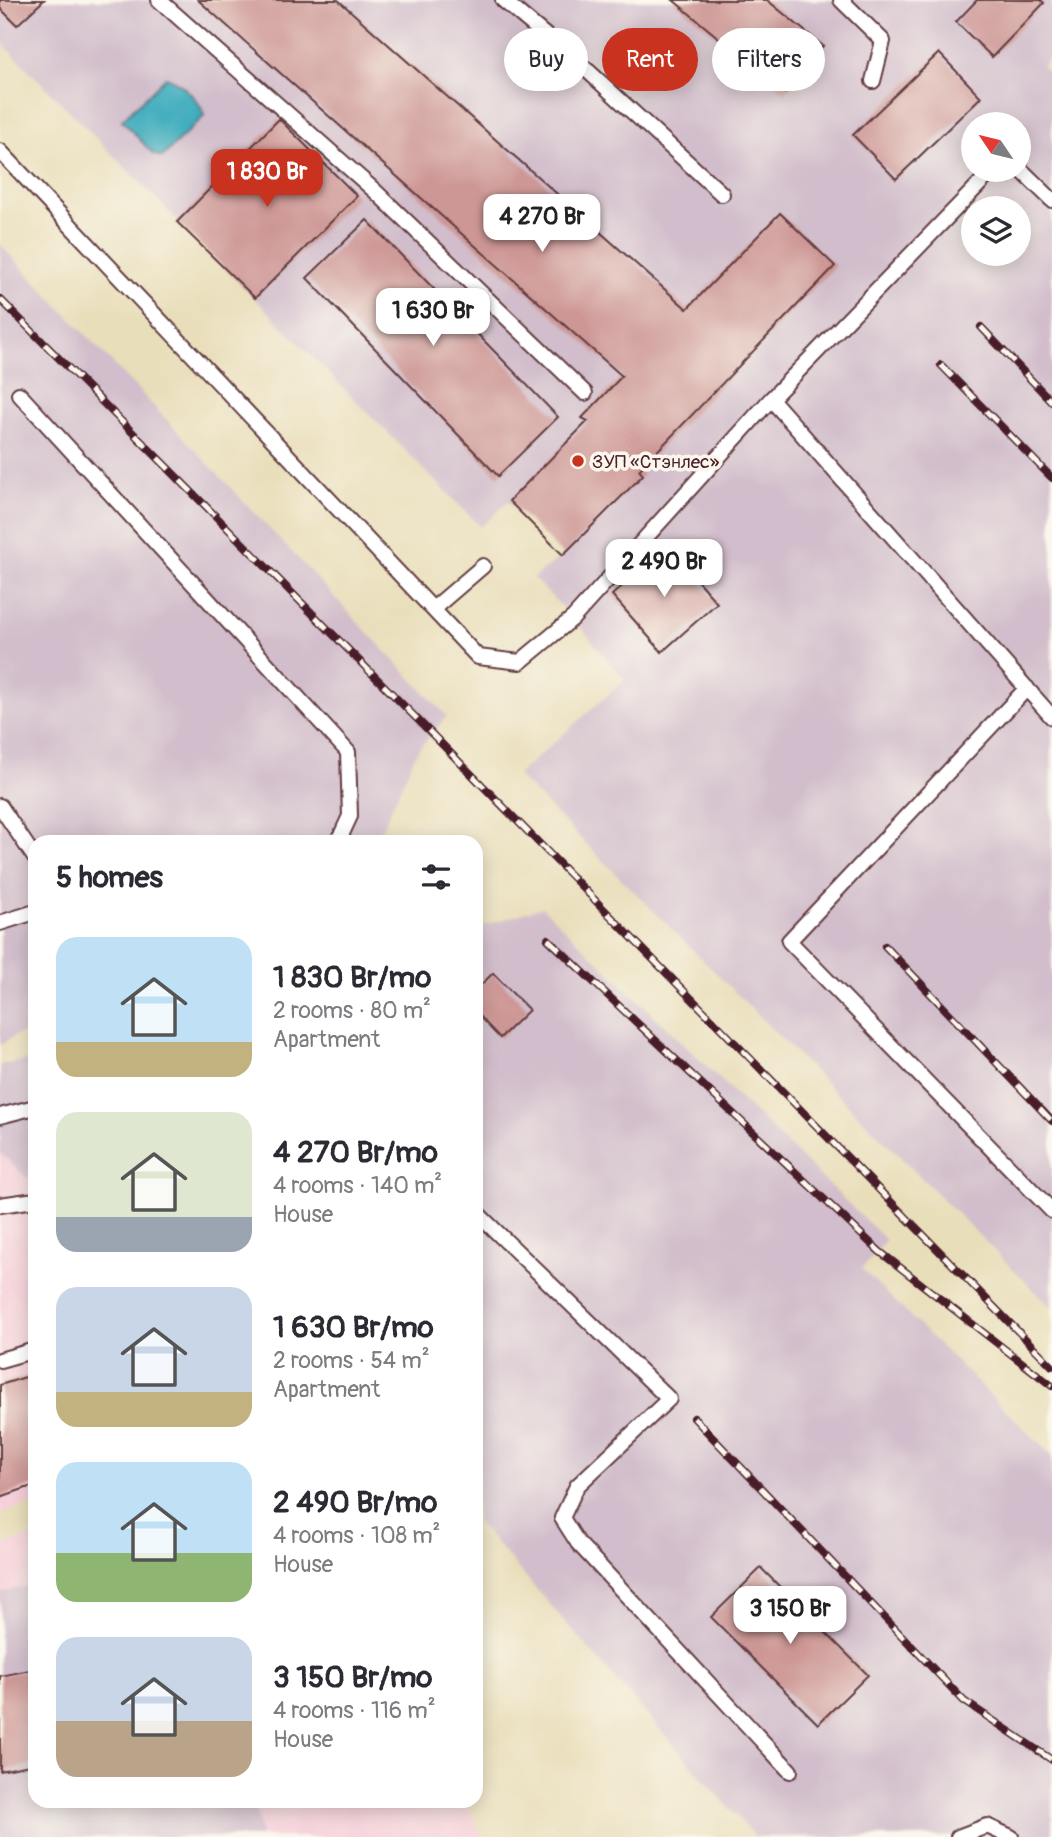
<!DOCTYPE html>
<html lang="en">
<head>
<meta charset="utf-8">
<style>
  :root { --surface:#fff; --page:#f7f7f7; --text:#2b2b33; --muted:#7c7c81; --accent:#c8321e }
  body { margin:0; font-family:Pangolin,sans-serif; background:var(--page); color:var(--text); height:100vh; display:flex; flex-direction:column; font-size:26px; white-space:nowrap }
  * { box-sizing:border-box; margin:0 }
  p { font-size:23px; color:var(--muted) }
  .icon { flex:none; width:38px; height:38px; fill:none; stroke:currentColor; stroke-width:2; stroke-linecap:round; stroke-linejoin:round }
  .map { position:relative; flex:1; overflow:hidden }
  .side { position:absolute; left:28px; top:835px; width:455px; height:973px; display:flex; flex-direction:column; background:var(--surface); border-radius:21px; box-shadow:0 4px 18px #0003 }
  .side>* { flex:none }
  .hud { position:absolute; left:504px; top:28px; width:443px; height:63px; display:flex; gap:14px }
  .needle { width:46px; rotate:305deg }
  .fabs { position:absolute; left:961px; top:112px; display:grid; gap:14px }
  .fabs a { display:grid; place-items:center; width:70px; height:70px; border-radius:50%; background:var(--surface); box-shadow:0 4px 18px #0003; font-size:35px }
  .price { position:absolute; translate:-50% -60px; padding:0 16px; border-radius:14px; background:#fff; color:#222; font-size:23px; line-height:46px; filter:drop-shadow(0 2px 4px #0008) }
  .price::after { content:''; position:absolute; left:50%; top:42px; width:21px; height:16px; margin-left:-10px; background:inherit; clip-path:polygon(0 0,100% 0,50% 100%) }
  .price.active { background:var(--accent); color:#fff }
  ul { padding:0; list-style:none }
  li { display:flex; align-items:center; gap:21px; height:175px; padding:0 28px }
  li span { display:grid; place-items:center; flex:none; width:196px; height:140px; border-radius:21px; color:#555 }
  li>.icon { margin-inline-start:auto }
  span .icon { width:84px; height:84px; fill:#fffc; stroke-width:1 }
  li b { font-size:30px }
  h2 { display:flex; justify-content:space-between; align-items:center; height:84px; padding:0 28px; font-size:30px }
  .tag { padding:0 24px; border-radius:32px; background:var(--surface); box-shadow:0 4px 18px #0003; font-size:24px; line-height:63px }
  .tag.active { background:var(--accent); color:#fff }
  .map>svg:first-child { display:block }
  .built { fill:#f5cfd9 }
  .industrial { fill:#d1bdcb; fill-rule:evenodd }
  .water { fill:#3eacbd; stroke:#446674; stroke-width:2 }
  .building { fill:#cd9795 }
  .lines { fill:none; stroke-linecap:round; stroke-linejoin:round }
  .lane-casing { stroke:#623c40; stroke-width:18 }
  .lane { stroke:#fff; stroke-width:14 }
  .rail-casing { stroke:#4a1f2b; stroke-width:8 }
  .rail { stroke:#fbf7ec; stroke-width:5; stroke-dasharray:16; stroke-linecap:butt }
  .poi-dot { fill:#c8321e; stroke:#fbf7ec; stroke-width:2.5 }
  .labels { text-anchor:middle; stroke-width:7; stroke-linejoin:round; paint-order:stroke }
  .poi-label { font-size:19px; fill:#4a1f2b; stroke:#fbf7ec; text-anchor:start }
</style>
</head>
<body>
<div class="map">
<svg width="1052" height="1837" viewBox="0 0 1052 1837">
  <rect width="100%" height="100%" fill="#fbf7ec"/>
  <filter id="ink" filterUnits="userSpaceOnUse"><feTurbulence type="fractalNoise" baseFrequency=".0143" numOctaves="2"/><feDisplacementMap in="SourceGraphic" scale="14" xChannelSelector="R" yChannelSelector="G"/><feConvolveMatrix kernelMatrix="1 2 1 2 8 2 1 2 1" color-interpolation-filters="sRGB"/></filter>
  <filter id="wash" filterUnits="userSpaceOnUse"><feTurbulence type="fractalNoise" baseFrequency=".00686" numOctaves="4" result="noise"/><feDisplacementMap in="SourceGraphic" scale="28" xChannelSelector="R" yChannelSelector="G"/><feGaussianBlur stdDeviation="1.57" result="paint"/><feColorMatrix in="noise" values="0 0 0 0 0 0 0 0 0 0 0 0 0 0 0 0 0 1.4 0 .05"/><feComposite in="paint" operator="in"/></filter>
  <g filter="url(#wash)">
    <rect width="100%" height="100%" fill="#e9deba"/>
    <path class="built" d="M0,1152L26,1177H35V1502L0,1514Z
      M35,1535V1801H466L482,1837H0V1546Z"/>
    <path class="industrial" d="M0,0H1052V55L1042,66L1052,76V1308L517,775L625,680L573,618L533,578L563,555L509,501L481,527L0,41ZM973,124H1018V170H973ZM973,208H1018V254H973Z
      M0,244L447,716L417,751L376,842H35V1032L16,1035L0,1045Z
      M542,907L886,1240L862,1269L1052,1456V1837H755L476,1521V928Z
      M35,1059V1177H26L0,1152V1065Z
      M35,1584V1801H255L261,1837H0V1593Z"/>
    <path class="water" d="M166,77C181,82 201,101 204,116L162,157L153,154L122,120Z"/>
    <g id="blocks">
      <path class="building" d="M0,0H44L17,25L0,8Z
        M198,0H338L687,309L780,213L835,266L639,470L643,475L563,555L509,501L588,421L582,418L622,376Z
        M673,0H767L823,46L785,93Z
        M977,0H1041L1044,3L992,57L956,22Z
        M939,53L981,97L896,179L853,135Z
        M279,119L357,196L255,298L177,222Z
        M367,220L558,417L498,476L307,278Z
        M667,546L717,603L662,652L612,595Z
        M493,973L529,1010L500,1038L476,1013V990Z
        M35,1374V1485L0,1497V1385Z
        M761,1568L868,1675L818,1724L711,1617Z
        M35,1669V1764L0,1771V1676Z"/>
    </g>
  </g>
  <g filter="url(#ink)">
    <use href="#blocks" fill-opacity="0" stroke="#623c40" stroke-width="2"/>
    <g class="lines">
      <g class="lane-casing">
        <path id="lane" d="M159,0L375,191L585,393
          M503,0L588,71L722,194
          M841,0L883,41L873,81
          M0,151L478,657L520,662L573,618L771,399L993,170
          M1018,167L1052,200
          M19,394L348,752L350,816L338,842
          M771,399L1052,717
          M433,609L483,566
          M1027,688L789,941L1052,1211
          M0,806L35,858
          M0,923L35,912
          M0,1116L35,1107
          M0,1205L35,1200
          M476,1212L669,1399L577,1486L562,1518L578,1543L790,1771
          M0,1360L35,1350
          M958,1837L987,1826L1011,1837"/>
      </g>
      <use href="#lane" class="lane"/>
      <g class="rail-casing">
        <path id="rail" d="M0,299L429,731L1052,1366
          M981,327L1052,402
          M941,365L1052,478
          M548,939L879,1251L1052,1386
          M885,946L1052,1121
          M694,1418L964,1701L1052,1760"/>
      </g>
      <use href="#rail" class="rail"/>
    </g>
  </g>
  <circle class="poi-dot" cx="578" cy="461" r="7"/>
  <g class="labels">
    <g class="poi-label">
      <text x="592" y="468">ЗУП «Стэнлес»</text>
    </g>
  </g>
</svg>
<div class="fabs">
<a><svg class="needle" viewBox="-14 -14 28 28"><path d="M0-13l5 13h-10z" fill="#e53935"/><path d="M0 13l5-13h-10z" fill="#7c7c81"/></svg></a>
<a><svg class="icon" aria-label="layers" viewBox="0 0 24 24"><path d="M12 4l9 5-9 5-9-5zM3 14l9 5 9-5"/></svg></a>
</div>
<b class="price active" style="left:267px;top:209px">1 830 Br</b>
<b class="price" style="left:542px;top:254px">4 270 Br</b>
<b class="price" style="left:433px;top:348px">1 630 Br</b>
<b class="price" style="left:664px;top:599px">2 490 Br</b>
<b class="price" style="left:790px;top:1646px">3 150 Br</b>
<div class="hud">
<a class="tag">Buy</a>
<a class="tag active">Rent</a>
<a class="tag">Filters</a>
</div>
<section class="side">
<h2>5 homes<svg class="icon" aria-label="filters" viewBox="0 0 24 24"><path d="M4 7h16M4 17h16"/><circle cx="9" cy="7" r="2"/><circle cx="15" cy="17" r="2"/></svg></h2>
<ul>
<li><span style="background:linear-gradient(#bfe0f5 75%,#c2b280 0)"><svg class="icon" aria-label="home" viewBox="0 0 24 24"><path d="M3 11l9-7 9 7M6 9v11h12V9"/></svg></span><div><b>1 830 Br/mo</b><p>2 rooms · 80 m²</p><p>Apartment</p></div></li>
<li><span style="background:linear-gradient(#dfe7d0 75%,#9aa5b1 0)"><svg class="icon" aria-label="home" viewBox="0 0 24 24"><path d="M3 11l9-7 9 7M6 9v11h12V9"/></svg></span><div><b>4 270 Br/mo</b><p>4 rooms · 140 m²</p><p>House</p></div></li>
<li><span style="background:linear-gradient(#c9d6e8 75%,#c2b280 0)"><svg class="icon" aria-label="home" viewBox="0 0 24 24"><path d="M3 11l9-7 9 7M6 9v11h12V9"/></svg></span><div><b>1 630 Br/mo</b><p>2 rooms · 54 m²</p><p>Apartment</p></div></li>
<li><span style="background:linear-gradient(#bfe0f5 65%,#8fb573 0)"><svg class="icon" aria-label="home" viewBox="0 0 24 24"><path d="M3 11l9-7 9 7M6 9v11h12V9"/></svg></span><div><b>2 490 Br/mo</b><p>4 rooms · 108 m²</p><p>House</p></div></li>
<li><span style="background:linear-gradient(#c9d6e8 60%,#b9a48a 0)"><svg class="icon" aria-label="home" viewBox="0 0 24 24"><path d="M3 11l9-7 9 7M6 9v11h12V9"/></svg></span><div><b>3 150 Br/mo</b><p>4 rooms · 116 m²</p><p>House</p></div></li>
</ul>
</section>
</div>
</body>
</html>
